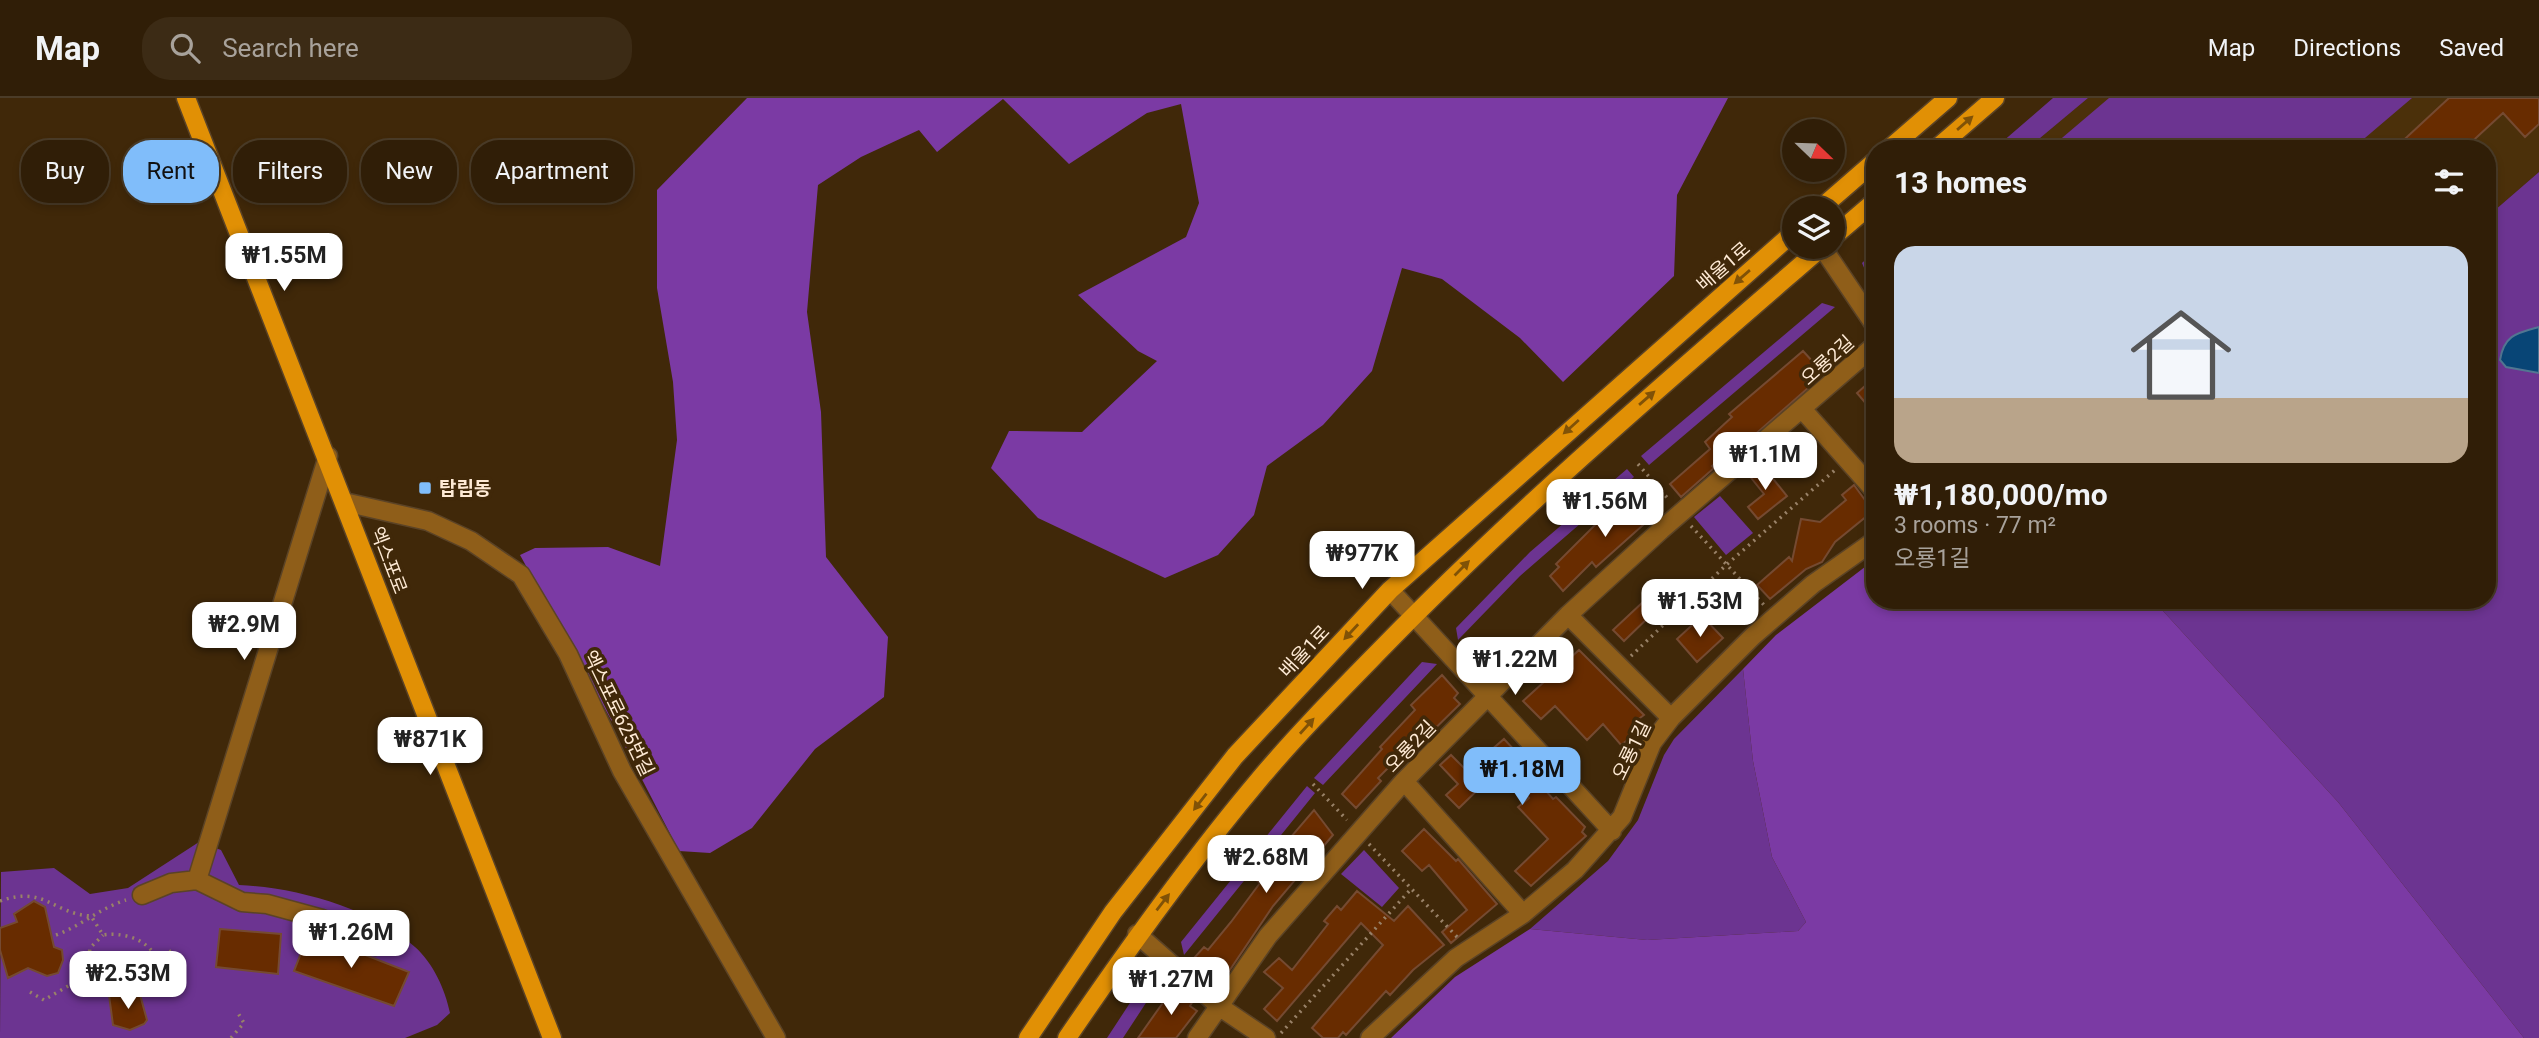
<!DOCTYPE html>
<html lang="en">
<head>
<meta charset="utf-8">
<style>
  :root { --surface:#301e07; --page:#3c2b15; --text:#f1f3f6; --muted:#a8a29b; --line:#4b3c28; --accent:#80bdfa }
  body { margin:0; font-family:Roboto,"Noto Sans KR",sans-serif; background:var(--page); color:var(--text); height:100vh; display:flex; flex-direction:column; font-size:26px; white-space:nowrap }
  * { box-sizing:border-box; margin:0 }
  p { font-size:23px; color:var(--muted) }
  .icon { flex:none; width:38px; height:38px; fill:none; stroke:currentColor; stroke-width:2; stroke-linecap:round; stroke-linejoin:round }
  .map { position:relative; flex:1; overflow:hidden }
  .side { position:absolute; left:1866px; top:42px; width:630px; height:469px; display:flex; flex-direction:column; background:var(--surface); border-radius:28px; box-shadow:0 4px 10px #0003,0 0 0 2px var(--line) }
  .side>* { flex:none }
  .hud { position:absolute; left:21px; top:42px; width:665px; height:63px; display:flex; gap:14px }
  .needle { width:46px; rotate:113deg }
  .tools { position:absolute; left:1782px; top:21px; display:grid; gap:14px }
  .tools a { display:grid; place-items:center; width:63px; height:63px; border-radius:50%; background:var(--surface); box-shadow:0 4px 10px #0003,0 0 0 2px var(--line); font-size:35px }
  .price { position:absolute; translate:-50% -60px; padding:0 16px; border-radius:14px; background:#fff; color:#222; font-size:23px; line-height:46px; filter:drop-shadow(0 2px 4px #0008) }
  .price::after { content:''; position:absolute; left:50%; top:42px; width:21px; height:16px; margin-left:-10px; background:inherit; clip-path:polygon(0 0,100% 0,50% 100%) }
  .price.active { background:var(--accent); color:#111 }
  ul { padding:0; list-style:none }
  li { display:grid; align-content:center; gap:14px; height:371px; padding:0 28px }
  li+li { border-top:2px solid var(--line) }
  li span { display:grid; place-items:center; height:217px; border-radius:21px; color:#555 }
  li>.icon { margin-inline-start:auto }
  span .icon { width:126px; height:126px; fill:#fffc; stroke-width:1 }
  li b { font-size:30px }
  h2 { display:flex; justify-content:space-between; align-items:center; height:84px; padding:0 28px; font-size:30px }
  .pill { padding:0 24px; border-radius:28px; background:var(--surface); box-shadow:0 4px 10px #0003,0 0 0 2px var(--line); font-size:24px; line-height:63px }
  .pill.active { background:var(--accent); color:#111 }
  header { display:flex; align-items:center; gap:42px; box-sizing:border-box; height:98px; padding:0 35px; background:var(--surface); border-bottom:2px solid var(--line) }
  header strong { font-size:33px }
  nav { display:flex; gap:38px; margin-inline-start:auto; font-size:24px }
  .search { width:490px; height:63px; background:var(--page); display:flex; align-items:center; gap:18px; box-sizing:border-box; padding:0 24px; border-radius:28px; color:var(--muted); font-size:26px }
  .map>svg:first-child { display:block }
  .built { fill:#4b300a }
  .green { fill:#6c3491 }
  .forest { fill:#7b3aa4 }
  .water { fill:#084576; stroke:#527692; stroke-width:2 }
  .building { fill:#682c00; stroke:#754a31; stroke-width:2 }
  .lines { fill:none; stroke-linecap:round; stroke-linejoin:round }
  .minor-casing { stroke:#5b4326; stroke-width:21 }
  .major-casing { stroke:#5b4326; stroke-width:21 }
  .path { stroke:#998268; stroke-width:3.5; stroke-dasharray:2 5; stroke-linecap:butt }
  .minor { stroke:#8f5e19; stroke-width:18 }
  .major { stroke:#e19005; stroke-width:18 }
  .oneway { fill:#805207 }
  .poi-dot { fill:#80bdfa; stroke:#402809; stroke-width:2.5 }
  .labels { text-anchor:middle; stroke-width:7; stroke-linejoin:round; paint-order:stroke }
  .street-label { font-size:19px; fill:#feead5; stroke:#402809 }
  .poi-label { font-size:19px; font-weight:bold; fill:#feead5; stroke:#402809; text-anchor:start }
</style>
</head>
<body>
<header>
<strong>Map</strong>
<div class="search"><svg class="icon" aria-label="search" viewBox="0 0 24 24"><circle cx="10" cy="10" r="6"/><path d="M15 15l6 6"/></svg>Search here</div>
<nav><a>Map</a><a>Directions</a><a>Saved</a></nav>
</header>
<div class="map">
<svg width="2539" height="940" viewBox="0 0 2539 940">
  <rect width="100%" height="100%" fill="#402809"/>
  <path class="built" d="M2088,0H2539V74L2487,119V51H2027Z"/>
  <path class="green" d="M2053,0H2088L2027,51H1994Z
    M2109,0H2412L2352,51H2049Z
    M2539,74V940H2524L2338,704L2153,502H2487V119Z
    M1874,154V180L1870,184L1862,165Z
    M1822,205L1835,209L1649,367L1641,358Z
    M1627,371L1634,379L1520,478L1458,542L1456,530L1530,454Z
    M1720,398L1753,435L1726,457L1694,419Z
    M1422,564L1437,566L1323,687L1314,680Z
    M1743,571L1753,663L1772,759L1806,824L1798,833L1647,842L1530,831L1608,763L1638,722L1664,657L1674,641Z
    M1307,688L1315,695L1184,857L1181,844Z
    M199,744L221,752L239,787C295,789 372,810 415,849C433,865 445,891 450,915L437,927L405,940H0L1,774L54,770L90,796L128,790Z
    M1364,752L1399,790L1382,809L1341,776Z
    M1143,885H1159L1123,940H1107Z"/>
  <path class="forest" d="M747,0H1728L1677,97L1674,178L1563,284L1520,240L1442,181L1402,170L1372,273L1323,327L1267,368L1254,417L1218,457L1165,480L1038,420L991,370L1009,333L1082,334L1157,263L1138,253L1078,197L1186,139L1199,105L1181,6L1147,15L1069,66L1003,1L937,54L919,32L861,59L818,87L807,214L821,314L826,459L888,539L884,599L815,651L752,730L710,755L679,753L615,629L520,457L535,450L608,449L660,468L677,342L673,284L657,190V92Z
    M1874,462V502H2153L2338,704L2524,940H1391L1455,879L1530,831L1647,842L1798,833L1806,824L1772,759L1753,663L1743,571L1776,537Z"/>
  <path class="water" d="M2539,229V275L2506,269L2500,262C2504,237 2517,235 2539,229Z"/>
  <path class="building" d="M2449,0H2539V26L2525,39L2503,15L2464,51H2394Z
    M1803,253L1824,276L1751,340L1749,338L1712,368L1714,370L1681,399L1670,386L1710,351L1705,344L1732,319L1729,316Z
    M1874,280V315L1857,295Z
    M1761,366L1787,398L1758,421L1748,409L1764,396L1748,376Z
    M1854,387L1873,413L1835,444L1822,464L1806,471L1770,501L1757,487L1789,459L1792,463L1801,421L1820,424L1846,402L1842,397Z
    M1644,392L1661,411L1596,469L1592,464L1563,493L1550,478L1559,469L1556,466L1601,421L1610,415L1614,419Z
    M1643,504L1653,515L1624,543L1613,532Z
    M1702,518L1723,540L1697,564L1677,541Z
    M1579,552L1644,617L1636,623L1642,631L1621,647L1603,626L1587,642L1555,608L1541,621L1523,603Z
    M1442,577L1458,595L1454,600L1460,606L1406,659L1403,655L1378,680L1381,683L1356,710L1342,696L1382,651L1380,649L1415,612L1411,607Z
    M1504,641L1517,655L1514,657L1553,701L1556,699L1585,729L1582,734L1586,738L1531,788L1515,773L1548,741L1518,709L1529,700L1501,669L1459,710L1446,697L1458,686L1440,667L1451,657L1467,673Z
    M1314,712L1333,737L1273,808L1223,882L1194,860L1204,849L1208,852L1231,824L1260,785L1255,781Z
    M1424,731L1456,763L1458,761L1497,806L1451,845L1442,834L1467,812L1429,767L1422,773L1402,753Z
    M1357,793L1394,823L1408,808L1444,847L1413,872L1390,897L1386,893L1346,937L1343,934L1338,940H1323L1312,930L1383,847L1361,825L1277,923L1264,911L1283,890L1264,874L1279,860L1292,872L1328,826L1324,823L1337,808L1341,812Z
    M34,803L45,809L54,849L62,852L63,862L58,875L47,878L28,870L8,880L0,852V830L17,824L14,816Z
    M220,831L281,836L278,876L216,869Z
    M309,835L409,874L394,908L294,873Z
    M1174,889L1194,901L1190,908L1197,913L1176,940H1138Z
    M139,893L147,922L144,926L130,932L113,927L109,897L123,898Z"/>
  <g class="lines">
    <g class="minor-casing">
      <path id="minor" d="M1822,149L1874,226
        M1803,312L1874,392
        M344,404L428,423L471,443L521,477L568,556L622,673L776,940
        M1390,492L1612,733
        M1568,517L1671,620
        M1404,683L1523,816
        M197,782L328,358
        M142,797L171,785L197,782L242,804L267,806L322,821L363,838L375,848
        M1137,836L1220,909L1266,940
        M1197,940L1268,838L1404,683L1568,517L1661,432L1874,248
        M1370,940L1456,860L1523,816L1575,772L1622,719L1652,645L1671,620L1753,538L1813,486L1874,443"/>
    </g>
    <g class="major-casing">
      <path id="major" d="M186,0L552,940
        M1889,51L1948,0
        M1936,51L1995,0
        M1821,110L1874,64
        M1832,140L1874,104
        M1028,940L1113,814L1235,658L1390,492L1794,134
        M1067,940C1127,852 1189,765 1258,683C1298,635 1342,591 1386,546C1524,405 1673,278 1822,149"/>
    </g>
    <path class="path" d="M1638,366L1670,403
      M1691,428L1764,507
      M1631,558L1725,468L1835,372
      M1313,686L1347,722
      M1369,746L1458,840
      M0,803C45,787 53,816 91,818L103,837C153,830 186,881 118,894L103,888L87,873L90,850L103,837
      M56,837C81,828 100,810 126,802
      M157,860L175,851
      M156,874L186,875
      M30,894L44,902L89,876
      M1281,935L1411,791
      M231,940L244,925L238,915"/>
    <use href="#minor" class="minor"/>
    <use href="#major" class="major"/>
  </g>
  <defs><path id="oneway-solid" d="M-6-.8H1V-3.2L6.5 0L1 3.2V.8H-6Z" transform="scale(1.75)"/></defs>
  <g class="oneway">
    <use href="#oneway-solid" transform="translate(1965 25) rotate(-41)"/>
    <use href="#oneway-solid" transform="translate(1742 179) rotate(139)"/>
    <use href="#oneway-solid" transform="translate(1647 300) rotate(-41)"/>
    <use href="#oneway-solid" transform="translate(1571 329) rotate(138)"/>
    <use href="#oneway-solid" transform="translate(1462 470) rotate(-45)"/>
    <use href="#oneway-solid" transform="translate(1351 534) rotate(133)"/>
    <use href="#oneway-solid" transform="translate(1307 628) rotate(-48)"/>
    <use href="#oneway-solid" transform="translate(1200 704) rotate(128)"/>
    <use href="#oneway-solid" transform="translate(1163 804) rotate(-52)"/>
  </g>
  <rect class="poi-dot" x="418" y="383" width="14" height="14" rx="3.5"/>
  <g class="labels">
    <g class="street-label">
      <text transform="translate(1723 168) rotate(-41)" y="7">배울1로</text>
      <text transform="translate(1827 262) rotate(-42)" y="7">오룡2길</text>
      <text transform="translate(389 462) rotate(69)" y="7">엑스포로</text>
      <text transform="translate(1304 553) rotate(-47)" y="7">배울1로</text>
      <text transform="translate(619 615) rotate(64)" y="7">엑스포로625번길</text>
      <text transform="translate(1410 648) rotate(-46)" y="7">오룡2길</text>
      <text transform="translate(1631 652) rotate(-64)" y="7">오룡1길</text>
    </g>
    <g class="poi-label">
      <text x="439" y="397">탑립동</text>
    </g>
  </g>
</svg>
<div class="tools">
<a><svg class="needle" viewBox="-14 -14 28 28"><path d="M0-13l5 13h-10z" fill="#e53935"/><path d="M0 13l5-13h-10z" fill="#a8a29b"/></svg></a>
<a><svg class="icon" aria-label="layers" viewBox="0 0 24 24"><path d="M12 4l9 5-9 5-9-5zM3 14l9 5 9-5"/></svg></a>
</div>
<b class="price" style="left:284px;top:195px">₩1.55M</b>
<b class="price" style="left:1765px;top:394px">₩1.1M</b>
<b class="price" style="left:1605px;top:441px">₩1.56M</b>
<b class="price" style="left:1362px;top:493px">₩977K</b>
<b class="price" style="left:1700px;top:541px">₩1.53M</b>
<b class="price" style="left:244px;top:564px">₩2.9M</b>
<b class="price" style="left:1515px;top:599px">₩1.22M</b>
<b class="price" style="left:430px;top:679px">₩871K</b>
<b class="price active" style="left:1522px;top:709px">₩1.18M</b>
<b class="price" style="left:1266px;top:797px">₩2.68M</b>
<b class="price" style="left:351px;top:872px">₩1.26M</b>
<b class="price" style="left:128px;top:913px">₩2.53M</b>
<b class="price" style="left:1171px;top:919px">₩1.27M</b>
<div class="hud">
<a class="pill">Buy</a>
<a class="pill active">Rent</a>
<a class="pill">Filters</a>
<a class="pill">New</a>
<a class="pill">Apartment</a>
</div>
<section class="side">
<h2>13 homes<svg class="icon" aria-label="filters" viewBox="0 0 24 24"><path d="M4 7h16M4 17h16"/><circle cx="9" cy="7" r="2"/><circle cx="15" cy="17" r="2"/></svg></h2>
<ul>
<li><span style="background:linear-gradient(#c9d6e8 70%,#b9a48a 0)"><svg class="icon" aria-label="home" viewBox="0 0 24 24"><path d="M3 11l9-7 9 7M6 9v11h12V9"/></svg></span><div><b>₩1,180,000/mo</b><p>3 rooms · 77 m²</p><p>오룡1길</p></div></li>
</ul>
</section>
</div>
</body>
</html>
